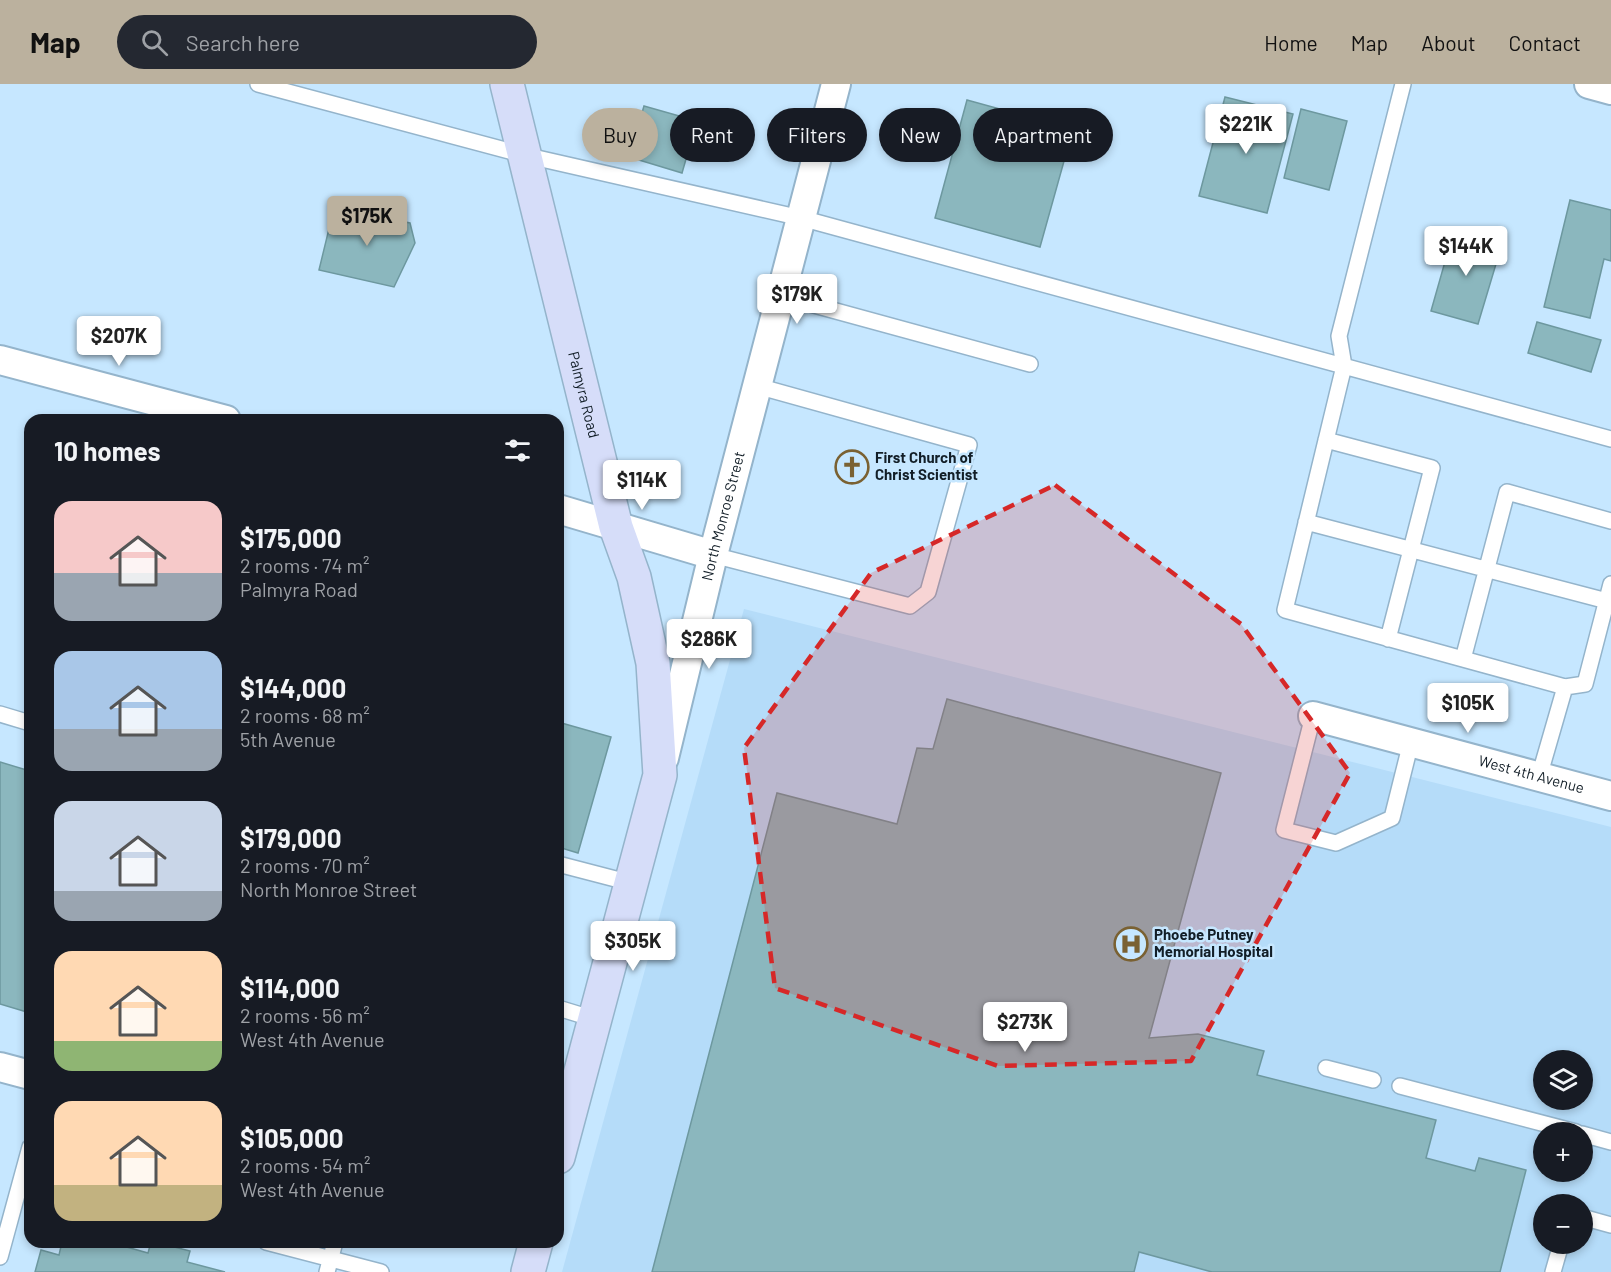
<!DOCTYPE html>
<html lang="en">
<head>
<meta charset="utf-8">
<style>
  :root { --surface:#171b24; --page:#242831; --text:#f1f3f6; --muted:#9ea1a6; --accent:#bbb19e }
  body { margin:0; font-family:Barlow,sans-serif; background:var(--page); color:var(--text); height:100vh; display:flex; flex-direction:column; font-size:22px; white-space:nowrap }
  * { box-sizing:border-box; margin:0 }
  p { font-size:20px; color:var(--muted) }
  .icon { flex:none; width:33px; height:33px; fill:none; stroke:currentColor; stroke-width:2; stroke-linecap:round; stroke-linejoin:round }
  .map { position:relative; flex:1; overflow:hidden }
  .details { position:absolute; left:24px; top:330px; width:540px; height:834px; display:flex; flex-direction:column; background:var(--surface); border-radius:18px; box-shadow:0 3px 9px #0003 }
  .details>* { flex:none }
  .top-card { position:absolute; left:582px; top:24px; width:570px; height:54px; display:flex; gap:12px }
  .fabs { position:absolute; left:1533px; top:966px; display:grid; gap:12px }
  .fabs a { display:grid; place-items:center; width:60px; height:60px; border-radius:50%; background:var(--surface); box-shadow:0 3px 9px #0003; font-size:30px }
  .price { position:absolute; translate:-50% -51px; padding:0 14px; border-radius:6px; background:#fff; color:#222; font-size:20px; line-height:39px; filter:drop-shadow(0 2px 3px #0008) }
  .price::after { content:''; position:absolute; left:50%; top:36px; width:18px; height:14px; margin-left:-9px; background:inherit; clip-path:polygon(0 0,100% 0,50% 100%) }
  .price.selected { background:var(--accent); color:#111 }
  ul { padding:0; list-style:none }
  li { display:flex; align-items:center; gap:18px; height:150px; padding:0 30px }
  li span { display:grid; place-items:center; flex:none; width:168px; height:120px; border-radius:18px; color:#555 }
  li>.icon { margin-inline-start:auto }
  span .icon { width:72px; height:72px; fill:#fffc; stroke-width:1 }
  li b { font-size:26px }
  h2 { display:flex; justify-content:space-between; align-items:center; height:72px; padding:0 30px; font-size:26px }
  .tag { padding:0 21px; border-radius:27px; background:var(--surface); box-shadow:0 3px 9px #0003; font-size:21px; line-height:54px }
  .tag.selected { background:var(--accent); color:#111 }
  header { display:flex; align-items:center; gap:36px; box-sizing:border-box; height:84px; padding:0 30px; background:var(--accent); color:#111 }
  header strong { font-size:28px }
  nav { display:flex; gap:33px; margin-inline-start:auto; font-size:21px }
  .search { width:420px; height:54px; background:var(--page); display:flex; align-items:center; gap:15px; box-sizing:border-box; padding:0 21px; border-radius:33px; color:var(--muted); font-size:22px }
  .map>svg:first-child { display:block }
  .built { fill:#b5dcf9; fill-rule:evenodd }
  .building { fill:#8bb7be; stroke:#6d989f; stroke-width:1.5 }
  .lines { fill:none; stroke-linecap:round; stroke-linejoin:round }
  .lane-casing { stroke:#94b4cb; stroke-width:18 }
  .street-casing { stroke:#94b4cb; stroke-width:32 }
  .secondary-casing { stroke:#94b4cb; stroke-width:36 }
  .lane { stroke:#fff; stroke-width:15 }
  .street { stroke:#fff; stroke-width:28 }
  .secondary { stroke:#d6ddf9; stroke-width:33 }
  .marked { fill:#d62828; fill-opacity:0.2; stroke:#d62828; stroke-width:4.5; stroke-dasharray:12 8; stroke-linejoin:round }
  .labels { text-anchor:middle; stroke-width:5; stroke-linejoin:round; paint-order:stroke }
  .street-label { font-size:15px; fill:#121e27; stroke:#c6e7ff }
  .poi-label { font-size:15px; font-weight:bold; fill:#121e27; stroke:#c6e7ff; text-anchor:start }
</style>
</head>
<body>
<header>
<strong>Map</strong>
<div class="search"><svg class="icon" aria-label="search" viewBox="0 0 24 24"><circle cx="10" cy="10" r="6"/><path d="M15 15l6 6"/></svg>Search here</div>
<nav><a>Home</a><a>Map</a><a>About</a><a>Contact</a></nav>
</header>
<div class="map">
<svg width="1611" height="1188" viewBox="0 0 1611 1188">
  <rect width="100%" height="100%" fill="#c6e7ff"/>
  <path class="built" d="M744,525L1611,743V1188H562ZM1544,976H1582V1016H1544ZM1544,1048H1582V1088H1544ZM1544,1120H1582V1160H1544Z"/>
  <path class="building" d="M1225,13L1293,30L1267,129L1199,112Z
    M967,16L1073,45L1040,163L935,134Z
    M644,22L697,37L682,89L629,73Z
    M1301,25L1347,37L1329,106L1284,94Z
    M1570,116L1611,126V177L1604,175L1590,234L1544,223Z
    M334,124L410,139L415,159L394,203L319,186Z
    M1454,146L1502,160L1478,240L1431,227Z
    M1537,238L1601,256L1591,288L1528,269Z
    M947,615L1221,689L1149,954L1198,950L1264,967L1257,991L1436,1036L1426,1074L1475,1087L1479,1074L1526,1086L1500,1188H1212L1139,1168L1134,1188H652L777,709L897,740L917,664L933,665Z
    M558,638L611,653L578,769L558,763Z
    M0,678L30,687V929L0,920Z
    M62,1158H109L148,1169L151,1158H155L190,1167L187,1178L225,1188H35L41,1166L59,1171Z"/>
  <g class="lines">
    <g class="lane-casing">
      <path id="lane" d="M258,0L524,71L801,134L1611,355
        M1403,0L1339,252L1344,282L1285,526L1463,575L1507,408L1611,437
        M781,212L1030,280
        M1326,356L1432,384L1388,555
        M1306,438L1607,517
        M713,471L910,522L928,508L969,361L757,302
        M1463,575L1565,603
        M0,630L30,639
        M1313,632L1284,746L1336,759L1392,734L1411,658
        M1539,693L1565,603L1585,600L1611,500
        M558,780L631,799
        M558,924L594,935
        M1326,984L1373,996
        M1400,1002L1576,1048
        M1582,1050L1611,1058
        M1582,1133L1611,1141
        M266,1158L381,1188
        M0,1173L30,1063
        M327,1188L335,1158
        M1553,1188L1561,1160"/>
    </g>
    <g class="street-casing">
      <g id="street">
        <path d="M1589,0L1611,6"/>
        <path d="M0,276L226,336"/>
        <path d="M558,425L713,471"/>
        <path id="s1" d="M1313,632L1611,712"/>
        <path id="s2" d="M664,674L713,471L836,0"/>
        <path d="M0,983L30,991"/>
      </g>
    </g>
    <g class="secondary-casing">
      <g id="secondary">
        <path id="s3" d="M507,0L616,443L634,493L653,579L660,691L558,1073"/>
        <path d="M528,1188L536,1158"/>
      </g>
    </g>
    <use href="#lane" class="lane"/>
    <use href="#street" class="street"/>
    <use href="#secondary" class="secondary"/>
  </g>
  <path class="marked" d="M1055,401L1241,540L1350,689L1191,977L998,982L775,904L744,664L871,489Z"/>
  <defs>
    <g id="church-ring" transform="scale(1.725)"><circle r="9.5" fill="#c6e7ff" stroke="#7a6132" stroke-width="1.5"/><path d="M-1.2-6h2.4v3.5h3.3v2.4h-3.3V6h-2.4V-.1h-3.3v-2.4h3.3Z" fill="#7a6132"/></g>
    <g id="hospital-ring" transform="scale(1.725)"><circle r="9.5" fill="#c6e7ff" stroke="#7a6132" stroke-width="1.5"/><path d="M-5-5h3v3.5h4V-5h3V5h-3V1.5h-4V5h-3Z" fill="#7a6132"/></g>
  </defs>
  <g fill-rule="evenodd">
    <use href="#church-ring" x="852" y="383"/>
    <use href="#hospital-ring" x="1131" y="860"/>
  </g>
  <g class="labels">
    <g class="street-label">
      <text dy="5" stroke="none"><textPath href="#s3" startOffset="320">Palmyra Road</textPath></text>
      <text dy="5" stroke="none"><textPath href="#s2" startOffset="249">North Monroe Street</textPath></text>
      <text dy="5" stroke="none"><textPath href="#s1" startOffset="226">West 4th Avenue</textPath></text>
    </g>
    <g class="poi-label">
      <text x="875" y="379">First Church of<tspan x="875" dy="17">Christ Scientist</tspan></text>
      <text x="1154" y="856">Phoebe Putney<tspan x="1154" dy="17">Memorial Hospital</tspan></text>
    </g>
  </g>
</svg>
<div class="fabs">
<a><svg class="icon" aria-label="layers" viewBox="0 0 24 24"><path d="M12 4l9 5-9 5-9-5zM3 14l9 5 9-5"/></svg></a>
<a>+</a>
<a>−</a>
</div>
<b class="price" style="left:1246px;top:71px">$221K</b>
<b class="price selected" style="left:367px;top:163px">$175K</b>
<b class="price" style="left:1466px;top:193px">$144K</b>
<b class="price" style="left:797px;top:241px">$179K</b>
<b class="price" style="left:119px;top:283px">$207K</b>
<b class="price" style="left:642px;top:427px">$114K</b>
<b class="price" style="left:709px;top:586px">$286K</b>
<b class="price" style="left:1468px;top:650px">$105K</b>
<b class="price" style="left:633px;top:888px">$305K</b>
<b class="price" style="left:1025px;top:969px">$273K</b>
<div class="top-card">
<a class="tag selected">Buy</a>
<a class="tag">Rent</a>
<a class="tag">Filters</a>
<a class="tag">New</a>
<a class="tag">Apartment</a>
</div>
<section class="details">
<h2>10 homes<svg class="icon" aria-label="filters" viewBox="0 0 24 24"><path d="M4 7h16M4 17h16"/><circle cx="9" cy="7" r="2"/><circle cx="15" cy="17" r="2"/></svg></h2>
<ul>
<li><span style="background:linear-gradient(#f6c9c9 60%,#9aa5b1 0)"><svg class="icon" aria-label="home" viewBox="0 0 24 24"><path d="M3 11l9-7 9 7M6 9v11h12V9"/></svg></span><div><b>$175,000</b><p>2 rooms · 74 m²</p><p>Palmyra Road</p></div></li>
<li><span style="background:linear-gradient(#a9c7e8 65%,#9aa5b1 0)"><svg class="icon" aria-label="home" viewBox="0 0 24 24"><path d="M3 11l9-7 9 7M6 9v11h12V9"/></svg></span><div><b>$144,000</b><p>2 rooms · 68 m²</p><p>5th Avenue</p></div></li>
<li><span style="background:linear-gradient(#c9d6e8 75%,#9aa5b1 0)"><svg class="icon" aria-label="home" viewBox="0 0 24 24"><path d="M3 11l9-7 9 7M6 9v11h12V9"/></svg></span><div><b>$179,000</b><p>2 rooms · 70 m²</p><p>North Monroe Street</p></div></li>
<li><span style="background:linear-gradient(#ffd9b3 75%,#8fb573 0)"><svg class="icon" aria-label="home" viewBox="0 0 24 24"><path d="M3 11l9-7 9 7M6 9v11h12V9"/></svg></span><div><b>$114,000</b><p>2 rooms · 56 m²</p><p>West 4th Avenue</p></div></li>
<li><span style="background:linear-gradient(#ffd9b3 70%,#c2b280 0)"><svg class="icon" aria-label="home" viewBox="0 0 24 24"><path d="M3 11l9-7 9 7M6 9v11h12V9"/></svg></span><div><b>$105,000</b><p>2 rooms · 54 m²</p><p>West 4th Avenue</p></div></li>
</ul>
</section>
</div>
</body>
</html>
